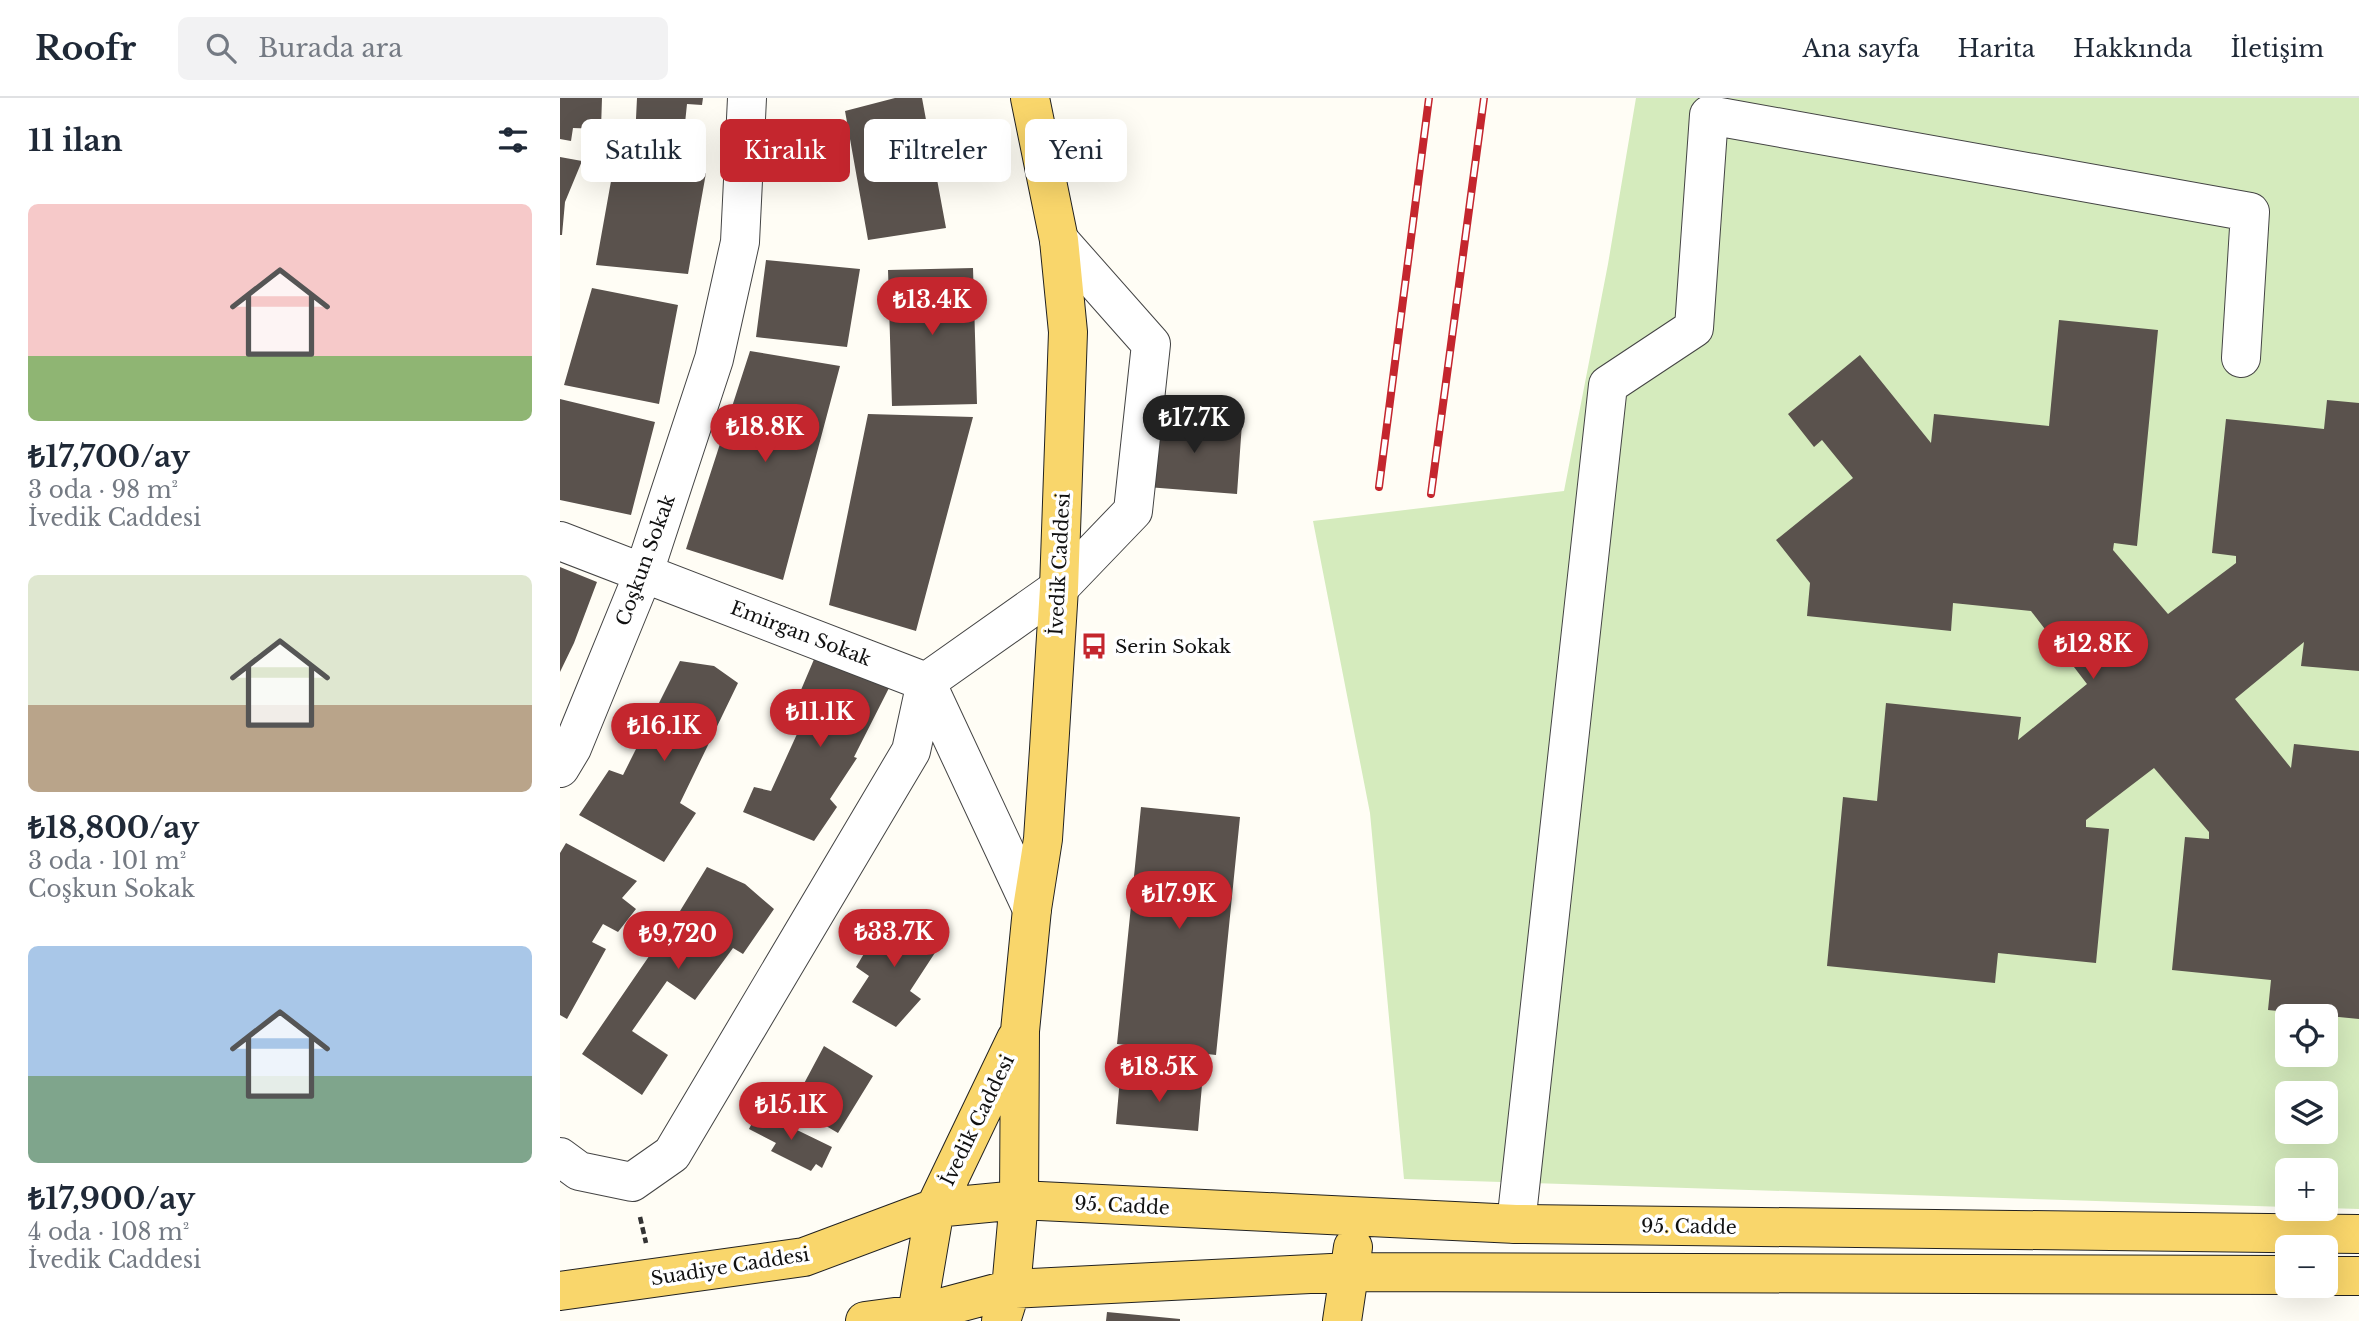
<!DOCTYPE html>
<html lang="tr">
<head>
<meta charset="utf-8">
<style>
  :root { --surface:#fff; --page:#f2f2f3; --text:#1f2937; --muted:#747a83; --line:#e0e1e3; --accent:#c4262e }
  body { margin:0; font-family:"Libre Baskerville",serif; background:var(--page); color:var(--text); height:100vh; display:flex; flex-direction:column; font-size:26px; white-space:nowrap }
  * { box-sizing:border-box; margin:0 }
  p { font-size:23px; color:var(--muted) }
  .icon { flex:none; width:38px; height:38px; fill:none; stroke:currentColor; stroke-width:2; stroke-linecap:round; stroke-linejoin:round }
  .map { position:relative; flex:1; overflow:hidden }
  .panel { display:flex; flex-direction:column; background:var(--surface); width:560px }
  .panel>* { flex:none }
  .top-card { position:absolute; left:21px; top:21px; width:665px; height:63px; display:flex; gap:14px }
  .tools { position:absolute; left:1715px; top:906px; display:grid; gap:14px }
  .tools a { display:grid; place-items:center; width:63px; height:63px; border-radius:10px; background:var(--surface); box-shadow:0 7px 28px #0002; font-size:35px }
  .price { position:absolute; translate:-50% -60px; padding:0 16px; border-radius:24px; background:var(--accent); color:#fff; font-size:23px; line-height:46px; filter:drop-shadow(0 2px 4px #0008) }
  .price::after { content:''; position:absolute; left:50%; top:42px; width:21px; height:16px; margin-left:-10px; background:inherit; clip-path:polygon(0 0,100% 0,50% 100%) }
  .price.active { background:#222; color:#fff }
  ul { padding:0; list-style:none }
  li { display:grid; align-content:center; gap:14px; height:371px; padding:0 28px }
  li span { display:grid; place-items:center; height:217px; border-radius:10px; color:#555 }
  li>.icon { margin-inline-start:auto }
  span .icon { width:126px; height:126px; fill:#fffc; stroke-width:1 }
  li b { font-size:30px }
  h2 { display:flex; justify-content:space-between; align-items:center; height:84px; padding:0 28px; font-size:30px }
  .tag { padding:0 24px; border-radius:10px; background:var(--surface); box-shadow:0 7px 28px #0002; font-size:24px; line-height:63px }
  .tag.active { background:var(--accent); color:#fff }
  header { display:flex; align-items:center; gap:42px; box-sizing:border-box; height:98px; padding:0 35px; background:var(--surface); border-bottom:2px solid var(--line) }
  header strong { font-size:33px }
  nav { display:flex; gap:38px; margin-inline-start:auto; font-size:24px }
  .search { width:490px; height:63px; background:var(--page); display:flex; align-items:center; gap:18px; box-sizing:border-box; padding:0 24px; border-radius:10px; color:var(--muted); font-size:26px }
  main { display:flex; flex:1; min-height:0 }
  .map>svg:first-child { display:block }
  .green { fill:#d5ebbd; fill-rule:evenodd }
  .building { fill:#5a524d }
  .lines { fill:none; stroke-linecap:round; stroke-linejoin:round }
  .minor-casing { stroke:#444; stroke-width:40 }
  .major-casing { stroke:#222; stroke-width:40 }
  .path { stroke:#333; stroke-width:4.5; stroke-dasharray:7 3.5; stroke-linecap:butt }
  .minor { stroke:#fff; stroke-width:38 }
  .major { stroke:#f9d66b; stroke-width:38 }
  .rail-casing { stroke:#c4262e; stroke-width:8 }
  .rail { stroke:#fff; stroke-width:5; stroke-dasharray:16; stroke-linecap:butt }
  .labels { text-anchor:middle; stroke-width:7; stroke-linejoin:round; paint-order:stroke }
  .street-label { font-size:19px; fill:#111; stroke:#fff }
  .poi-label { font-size:19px; fill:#111; stroke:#fff; text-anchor:start }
</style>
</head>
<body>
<header>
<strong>Roofr</strong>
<div class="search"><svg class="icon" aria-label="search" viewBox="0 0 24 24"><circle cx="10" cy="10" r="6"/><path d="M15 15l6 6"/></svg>Burada ara</div>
<nav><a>Ana sayfa</a><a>Harita</a><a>Hakkında</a><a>İletişim</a></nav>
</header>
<main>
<section class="panel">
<h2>11 ilan<svg class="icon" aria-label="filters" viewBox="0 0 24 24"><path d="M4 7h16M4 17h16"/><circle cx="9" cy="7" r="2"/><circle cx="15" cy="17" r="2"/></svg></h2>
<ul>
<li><span style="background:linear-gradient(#f6c9c9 70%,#8fb573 0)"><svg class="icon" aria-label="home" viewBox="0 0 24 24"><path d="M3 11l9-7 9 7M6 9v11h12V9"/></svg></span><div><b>₺17,700/ay</b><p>3 oda · 98 m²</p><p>İvedik Caddesi</p></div></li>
<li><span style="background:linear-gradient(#dfe7d0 60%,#b9a48a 0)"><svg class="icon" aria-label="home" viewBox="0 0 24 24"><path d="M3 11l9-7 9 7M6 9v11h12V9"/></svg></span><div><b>₺18,800/ay</b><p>3 oda · 101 m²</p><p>Coşkun Sokak</p></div></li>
<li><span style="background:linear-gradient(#a9c7e8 60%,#7fa58c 0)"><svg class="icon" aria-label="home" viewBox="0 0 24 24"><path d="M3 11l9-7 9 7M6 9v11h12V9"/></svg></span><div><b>₺17,900/ay</b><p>4 oda · 108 m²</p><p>İvedik Caddesi</p></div></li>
</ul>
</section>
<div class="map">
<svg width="1799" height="1223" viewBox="0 0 1799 1223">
  <rect width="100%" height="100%" fill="#fffdf5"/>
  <path class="green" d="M1076,0H1799V1111L1766,1110V1073H1727V1109L844,1081L810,715L753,423L1004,393L1048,166ZM1727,919H1766V957H1727ZM1727,996H1766V1034H1727Z"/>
  <path class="building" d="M0,0H42L41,31L13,30L11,43L0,41Z
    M77,0H143L142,7L127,6L124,35L134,37L132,68L74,61Z
    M335,0H362L386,130L308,142L285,13Z
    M0,59L22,63L5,104L2,137H0Z
    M53,72L146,75L128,176L36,167Z
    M206,162L300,171L287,249L196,239Z
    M413,170L417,306L332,308L328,172Z
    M32,190L118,207L99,306L4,287Z
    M1499,222L1598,232L1577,448L1554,445L1553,452L1608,516L1676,465V458L1652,455L1666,321L1764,331L1767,302L1799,305V573L1741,568L1744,544L1675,601L1731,670L1734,646L1799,653V921L1708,912L1711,882L1612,872L1625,739L1649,741V734L1594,670L1526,722V729L1549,731L1536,865L1438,855L1435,885L1267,868L1283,699L1317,703L1326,605L1461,619L1458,642L1527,586L1471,513L1393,505L1391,533L1247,518L1250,485L1216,442L1293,380L1262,342L1254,349L1228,316L1300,257L1371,345L1374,316L1489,328Z
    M190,253L280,268L223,482L126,451Z
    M0,301L95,324L71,417L0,402Z
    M308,316L413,319L356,533L269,507Z
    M592,318L682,325L677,396L587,389Z
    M0,469L37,484L14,545L0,574Z
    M255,559L330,588L294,659L297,660L270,701L277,709L254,743L183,714L194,689L211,693L237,636L252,611L235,606Z
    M120,563L154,568L178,585L120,705L136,715L104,764L19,717L49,672L63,677Z
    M581,709L680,719L656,957L557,946Z
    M6,745L77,783L62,800L76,811L58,834L43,826L32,844L46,851L7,921L0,917V755Z
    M147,769L185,786L214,811L183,856L173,850L135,902L107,883L72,933L108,957L82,997L22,956L120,813Z
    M329,814L382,844L350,893L361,901L336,929L292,904L309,878L296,869Z
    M264,948L313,978L278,1035L232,1008Z
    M560,980L642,987L638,1033L556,1026Z
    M198,1013L272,1049L262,1070L256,1066L251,1073L211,1053L216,1045L189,1031Z
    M547,1214L620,1221V1223H546Z"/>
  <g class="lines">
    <g class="minor-casing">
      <path id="minor" d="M0,443L366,584L472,811
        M0,670L12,650L84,474L154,261L180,144L187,0
        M0,1059L19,1073L72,1084L112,1056L351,653L366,584L499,490L573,413L591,246L499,142
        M956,1126L1048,287L1134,230L1149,17L1690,114L1681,260"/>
    </g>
    <g class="major-casing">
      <path id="major" d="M1766,1178H1799
        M0,1193L244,1159L375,1110L459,1102L956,1126L1799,1136
        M305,1223L357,1216L451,1191L791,1174L1727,1177
        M358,1223L357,1216L375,1110L456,941
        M441,1223L451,1191L459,1102L460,933L472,811L483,741L489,651L499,490L508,234L499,142L470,0
        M782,1223L793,1149"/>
    </g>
    <path class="path" d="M80,1119L86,1145"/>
    <use href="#minor" class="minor"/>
    <use href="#major" class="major"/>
    <g class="rail-casing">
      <path id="rail" d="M819,389L869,0
        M871,396L924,0"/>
    </g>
    <use href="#rail" class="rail"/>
  </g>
  <defs>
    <g id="bus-bare" transform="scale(2.1)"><path d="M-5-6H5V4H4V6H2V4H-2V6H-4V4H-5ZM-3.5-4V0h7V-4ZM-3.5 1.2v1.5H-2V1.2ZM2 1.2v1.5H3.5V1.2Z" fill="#c4262e" stroke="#fff" stroke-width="2.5" paint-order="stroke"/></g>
  </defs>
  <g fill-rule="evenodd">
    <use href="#bus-bare" x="534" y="548"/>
  </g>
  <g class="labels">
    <g class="street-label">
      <text transform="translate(85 462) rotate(-70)" y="7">Coşkun Sokak</text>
      <text transform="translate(499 466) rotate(-87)" y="7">İvedik Caddesi</text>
      <text transform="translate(241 535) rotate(21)" y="7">Emirgan Sokak</text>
      <text transform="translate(417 1022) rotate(-64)" y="7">İvedik Caddesi</text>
      <text transform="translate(562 1107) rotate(3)" y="7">95. Cadde</text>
      <text transform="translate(1129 1128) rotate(1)" y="7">95. Cadde</text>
      <text transform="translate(170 1168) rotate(-9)" y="7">Suadiye Caddesi</text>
    </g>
    <g class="poi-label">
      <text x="555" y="555">Serin Sokak</text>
    </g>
  </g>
</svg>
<div class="tools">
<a><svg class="icon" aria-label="locate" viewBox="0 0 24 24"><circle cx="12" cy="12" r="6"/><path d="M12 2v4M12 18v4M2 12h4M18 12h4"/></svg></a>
<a><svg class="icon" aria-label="layers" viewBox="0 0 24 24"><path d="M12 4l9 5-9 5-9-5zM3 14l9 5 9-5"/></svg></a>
<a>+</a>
<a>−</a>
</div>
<b class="price" style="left:372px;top:239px">₺13.4K</b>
<b class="price active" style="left:634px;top:357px">₺17.7K</b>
<b class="price" style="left:205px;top:366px">₺18.8K</b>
<b class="price" style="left:1533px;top:583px">₺12.8K</b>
<b class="price" style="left:260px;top:651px">₺11.1K</b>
<b class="price" style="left:104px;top:665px">₺16.1K</b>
<b class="price" style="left:619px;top:833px">₺17.9K</b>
<b class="price" style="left:334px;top:871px">₺33.7K</b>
<b class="price" style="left:118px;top:873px">₺9,720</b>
<b class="price" style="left:599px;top:1006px">₺18.5K</b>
<b class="price" style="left:231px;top:1044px">₺15.1K</b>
<div class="top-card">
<a class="tag">Satılık</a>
<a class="tag active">Kiralık</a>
<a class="tag">Filtreler</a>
<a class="tag">Yeni</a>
</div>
</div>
</main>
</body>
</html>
